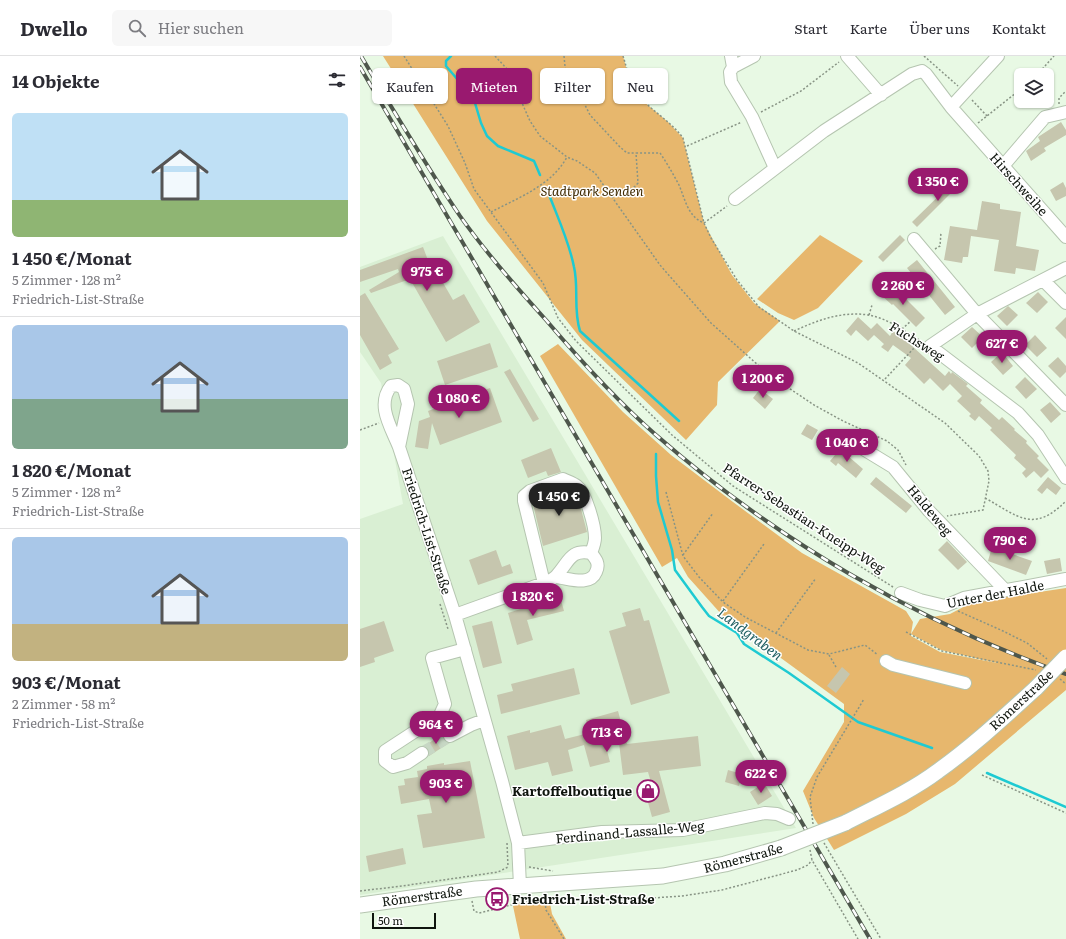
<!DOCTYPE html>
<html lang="de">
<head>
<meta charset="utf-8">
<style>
  :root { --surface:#fff; --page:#f7f7f7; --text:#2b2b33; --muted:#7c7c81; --line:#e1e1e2; --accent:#99196f }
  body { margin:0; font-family:Literata,serif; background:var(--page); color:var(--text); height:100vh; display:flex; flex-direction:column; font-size:15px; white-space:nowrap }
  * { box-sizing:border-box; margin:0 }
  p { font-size:13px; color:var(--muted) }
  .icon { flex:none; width:22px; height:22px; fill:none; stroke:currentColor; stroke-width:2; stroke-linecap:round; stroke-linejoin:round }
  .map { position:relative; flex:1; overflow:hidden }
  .drawer { display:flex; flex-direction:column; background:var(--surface); width:360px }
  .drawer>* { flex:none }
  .banner { position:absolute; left:12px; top:12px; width:380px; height:36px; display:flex; gap:8px }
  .tools { position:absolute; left:654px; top:12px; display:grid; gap:8px }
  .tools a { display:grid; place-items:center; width:40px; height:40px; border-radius:6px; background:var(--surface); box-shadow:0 1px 3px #0004; font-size:20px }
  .scale { position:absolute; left:12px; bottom:10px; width:64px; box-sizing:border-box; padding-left:4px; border:2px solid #0f150e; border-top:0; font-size:11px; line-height:14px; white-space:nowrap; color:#0f150e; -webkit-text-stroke:3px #fff; paint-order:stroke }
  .price { position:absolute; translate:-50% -34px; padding:0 9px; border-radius:14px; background:var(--accent); color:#fff; font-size:13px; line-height:26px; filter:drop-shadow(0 1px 2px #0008) }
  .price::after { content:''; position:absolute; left:50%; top:24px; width:12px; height:9px; margin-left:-6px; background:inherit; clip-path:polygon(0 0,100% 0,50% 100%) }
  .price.selected { background:#222; color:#fff }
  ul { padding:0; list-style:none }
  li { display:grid; align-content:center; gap:8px; height:212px; padding:0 12px }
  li+li { border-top:1px solid var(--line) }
  li span { display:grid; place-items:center; height:124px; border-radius:6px; color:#555 }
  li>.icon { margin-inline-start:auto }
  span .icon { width:72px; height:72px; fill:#fffc; stroke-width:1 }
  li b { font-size:17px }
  h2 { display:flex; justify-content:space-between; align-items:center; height:48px; padding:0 12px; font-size:17px }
  .tag { padding:0 14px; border-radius:6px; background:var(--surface); box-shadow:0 1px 3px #0004; font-size:14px; line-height:36px }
  .tag.selected { background:var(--accent); color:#fff }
  header { display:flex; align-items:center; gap:24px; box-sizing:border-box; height:56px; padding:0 20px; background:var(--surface); border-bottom:1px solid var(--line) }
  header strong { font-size:19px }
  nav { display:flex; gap:22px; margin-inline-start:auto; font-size:14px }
  .search { width:280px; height:36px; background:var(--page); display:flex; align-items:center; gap:10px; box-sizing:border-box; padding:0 14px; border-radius:6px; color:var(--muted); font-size:15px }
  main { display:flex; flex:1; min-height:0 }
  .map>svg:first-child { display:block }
  .built { fill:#d9efd3 }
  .green { fill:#e7b76d; fill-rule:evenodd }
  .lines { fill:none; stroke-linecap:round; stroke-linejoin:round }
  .stream { stroke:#1ecad2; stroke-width:2.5 }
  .building { fill:#c6c6ae }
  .minor-tunnel { stroke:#c7d7c4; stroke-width:12; stroke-dasharray:12 6; stroke-linecap:butt }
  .minor-casing { stroke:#b5c5b0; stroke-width:14 }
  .major-casing { stroke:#b5c5b0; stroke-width:17 }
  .path { stroke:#889485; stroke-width:1.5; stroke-dasharray:2 2; stroke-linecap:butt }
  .minor { stroke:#fff; stroke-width:12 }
  .major { stroke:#fff; stroke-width:15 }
  .rail-casing { stroke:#4e574c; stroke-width:4 }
  .rail { stroke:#fff; stroke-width:2.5; stroke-dasharray:8; stroke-linecap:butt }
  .major-bridge-casing { stroke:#b5c5b0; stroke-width:17; stroke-linecap:butt }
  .major-bridge { stroke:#fff; stroke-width:15 }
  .labels { text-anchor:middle; stroke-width:3; stroke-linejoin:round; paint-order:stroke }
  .street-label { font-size:13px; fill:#0f150e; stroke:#fff }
  .park-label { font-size:13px; font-style:italic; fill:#412b02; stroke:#fff }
  .poi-label { font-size:13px; font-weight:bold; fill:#0f150e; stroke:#fff; text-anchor:end }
  .water-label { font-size:14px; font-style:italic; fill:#246265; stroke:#fff }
</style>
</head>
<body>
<header>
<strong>Dwello</strong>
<div class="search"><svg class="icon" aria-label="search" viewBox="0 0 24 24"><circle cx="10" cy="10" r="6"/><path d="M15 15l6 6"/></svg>Hier suchen</div>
<nav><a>Start</a><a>Karte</a><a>Über uns</a><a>Kontakt</a></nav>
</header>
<main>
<section class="drawer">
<h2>14 Objekte<svg class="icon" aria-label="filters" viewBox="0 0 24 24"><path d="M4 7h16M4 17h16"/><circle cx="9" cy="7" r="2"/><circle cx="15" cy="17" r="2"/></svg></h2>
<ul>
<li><span style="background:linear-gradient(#bfe0f5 70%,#8fb573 0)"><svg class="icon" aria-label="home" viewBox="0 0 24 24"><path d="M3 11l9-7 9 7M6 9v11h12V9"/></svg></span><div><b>1 450 €/Monat</b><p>5 Zimmer · 128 m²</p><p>Friedrich-List-Straße</p></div></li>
<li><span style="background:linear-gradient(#a9c7e8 60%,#7fa58c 0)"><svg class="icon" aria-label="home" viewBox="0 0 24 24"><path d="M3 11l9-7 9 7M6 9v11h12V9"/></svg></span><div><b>1 820 €/Monat</b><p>5 Zimmer · 128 m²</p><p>Friedrich-List-Straße</p></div></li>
<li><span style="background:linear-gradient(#a9c7e8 70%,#c2b280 0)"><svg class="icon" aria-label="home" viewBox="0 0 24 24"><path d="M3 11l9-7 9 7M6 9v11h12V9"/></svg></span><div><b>903 €/Monat</b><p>2 Zimmer · 58 m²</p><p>Friedrich-List-Straße</p></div></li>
</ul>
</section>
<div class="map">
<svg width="706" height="883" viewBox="0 0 706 883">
  <rect width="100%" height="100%" fill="#e8f9e4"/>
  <path class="built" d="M83,180L436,772L0,839V463L43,448L21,327L0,296V211Z"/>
  <path class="green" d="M23,0H263L270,26L275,35L283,45L308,66L323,82L344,167L372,219L394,247L420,265L358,326L357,349L326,384L222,284L127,165Z
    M460,179L503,205L458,252L434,264L418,257L397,243Z
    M198,288L263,356L311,399L373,446L442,497L546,555L553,566L551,578L560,563L590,558L613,546L706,532V634L595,728L546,758L474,794L454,762L443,735L484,666V648L362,559L328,521L317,502L302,511L180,300ZM551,578L581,594L637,607L580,596L551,580Z
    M164,846L190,847L192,858L206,883H160L153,850Z"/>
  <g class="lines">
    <path class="stream" d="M91,0L86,5V10L104,31L112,37L121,67L127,80L138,90L174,105L180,119
      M188,136C197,160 209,185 214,211C219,232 213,253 220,275L319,365
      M296,398V420L298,446L312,494L315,514L342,551L349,560L377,577L384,588L429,617L498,666L572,692
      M627,717L706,751"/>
  </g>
  <path class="building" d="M701,66L706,74V79L684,92L686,95L671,105L666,95L680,85L678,81Z
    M599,120L604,124L557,171L552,166Z
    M703,126L706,132V140L696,145L690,134Z
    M622,145L640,148V153L661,156L656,190L679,194L675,215L656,212L655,218L634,215L639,184L611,180L608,201H603L602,207L584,204L590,170L617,174Z
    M540,179L545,184L523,206L518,201Z
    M63,191L74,220L78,218L93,244L104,238L120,266L86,286L50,223L11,237L9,234L39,216L38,213L0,226V214Z
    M557,204L595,251L585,259L547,212Z
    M528,229L545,244L546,243L565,262L556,271L533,248L532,249L520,238Z
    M678,236L688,246L677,257L666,247Z
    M5,237L39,293L28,299L32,307L20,314L0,279V240Z
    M648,250L658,259L647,270L637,260Z
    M498,261L511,273L517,267L530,280L533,275L552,290L585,320L589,315L591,318L592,316L608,328L606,330L622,344L620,347L639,364L642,361L655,373L654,374L667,385L666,387L679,400L677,402L689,414L681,422L674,415L666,422L662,417L666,413L654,402L656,399L630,374L632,372L619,360L615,365L609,360L611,358L597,345L602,340L590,328L583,335L570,322L564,328L545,309L551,302L533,289L528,296L521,291L524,288L514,279L508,285L496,274L491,280L486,275Z
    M706,261V283L695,272Z
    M612,271L623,281L612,292L601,281Z
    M675,279L687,292L677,301L665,289Z
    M130,287L138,311L85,329L77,305Z
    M642,296L653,310L643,319L631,306Z
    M698,301L706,310V316L700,322L688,310Z
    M150,313L179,363L173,366L144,316Z
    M665,321L677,333L666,343L655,331Z
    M130,332L142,366L80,389L72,367L68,393L55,391L59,365L70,361L68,355Z
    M400,333L413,343L405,353L393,342Z
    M690,346L701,358L691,367L680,354Z
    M447,368L458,374L452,384L441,378Z
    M191,392L201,416L188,420L186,415L168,422L161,404Z
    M480,393L503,413L496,422L478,407L476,410L470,405Z
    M516,421L552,450L546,457L510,428Z
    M688,421L701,432L696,439L687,432L682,438L677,434Z
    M188,436L189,440L194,438L195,441L212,436L220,449L227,476L183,490L172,444Z
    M587,485L607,506L598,514L578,494Z
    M632,491L672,505L666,519L628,505Z
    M136,494L142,511L150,508L153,517L118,529L109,504Z
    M700,502L702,515L687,518L684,505Z
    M200,540L204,555L167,564L173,584L157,589L148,557L170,550L169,547Z
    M280,552L284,565L289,564L310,637L271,649L249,575L266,570L262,557Z
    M24,565L34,595L14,602L15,606L0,611V573Z
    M132,565L142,607L123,612L112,570Z
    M482,611L490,618L476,637L467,630Z
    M214,612L220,638L141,658L137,639L153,635L151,628Z
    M258,655L267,688L338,680L341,710L299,715L310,756L292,761L286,739L294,737L288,716L263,719L258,679L244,683L250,706L230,711L224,689L208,694L213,715L192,720L188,706L155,714L147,680L170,674V677L201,669L205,683L229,677L226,664Z
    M83,678L84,684L89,687L69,700L68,693L64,690Z
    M110,705L125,782L63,792L57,759L72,757L69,743L41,748L38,730L45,729L44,723L58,721L57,715L67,713V710L84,707V709Z
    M368,714L382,718L379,730L365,726Z
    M404,727L412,740L398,749L390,736Z
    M43,792L46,808L9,816L6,800Z"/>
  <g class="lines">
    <path class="minor-tunnel" d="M62,697L90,680"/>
    <g class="minor-casing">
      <path id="minor" d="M371,0L373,11L370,16L371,26L392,61L415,112
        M487,0L521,39
        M638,0L591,51L706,181
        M373,11L394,0
        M643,110L685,61L706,56
        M375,143L464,75L552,18L562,15L566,18L591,51
        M554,183L617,258L706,349
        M706,212L617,258L570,290L658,357L678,379L706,422
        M683,224L706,247
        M487,383L533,411L569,455L645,534
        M39,391C31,371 16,349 31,330L38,329L44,333L48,348L39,391L95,559L142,725L158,787L160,830
        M184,527L164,445V440L170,435L203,423C207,425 213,427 217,430C226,437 235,470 235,482C235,487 233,492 231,497
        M541,537L560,544L585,550L604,542L706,523
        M95,559L184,527C188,525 194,523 197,519C209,506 210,493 231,497C236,503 240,508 236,516C230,531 208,522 196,521
        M526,605L533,609L605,627
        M90,680L111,669L124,664
        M62,697L47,707L33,711L25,705V695L80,659L85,648L72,602L105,593
        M158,787L242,776L323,774L405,757L417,758L429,763"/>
    </g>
    <g class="major-casing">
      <path id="major" d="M485,767C516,751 550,736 578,715C613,690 644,661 676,632
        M0,849L116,833L303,820L365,808L421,792"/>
    </g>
    <path class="path" d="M44,0L88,70L105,107L114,133L183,227L198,262L216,285L312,379L373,430L533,531
      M135,0L147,13L170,65L180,80L207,101L217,105L235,117L300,209L351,267L408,318L454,349L483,365L527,385L538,394L546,409
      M204,0L206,21L220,39L230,59L260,91L267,97H276
      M263,0C267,12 269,25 276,36C289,54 310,64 323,82L344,167L351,182L377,224L399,251L434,275L498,307L585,367L619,400L628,415L629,425L623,454L587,460
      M564,0L598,30
      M677,19L694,0
      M612,44L627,60
      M699,48V42L706,35
      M401,56L441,35L479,6
      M618,67L661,33
      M327,90L382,66
      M252,141C261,136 271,136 278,127L276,97H300C307,107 313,118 319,129C325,143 328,161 344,167
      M131,156C158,142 192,129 207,101
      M344,167L367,150
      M575,193L580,190L581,176
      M509,259L512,249
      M542,273L551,265
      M434,275C458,264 482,255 508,259C527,262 545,275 561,285
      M525,323L556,290H560
      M0,374L19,367
      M306,436L323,500L339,521L363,546L385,561L448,594L469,598L505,589L518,599
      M625,442C658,460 673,478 706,445
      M323,499L353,457
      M363,545L404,488
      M80,548L88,573
      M598,555L643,575L667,587L687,603
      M546,576L582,595L676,614
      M416,577L456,522
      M469,599L476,611
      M700,623L706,628
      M622,719L706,757
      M453,768L450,741L457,721L504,643
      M147,787L148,811
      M464,787L521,883
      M450,794L452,804L498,883
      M169,811L193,815
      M0,835L42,830L138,816L148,811
      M112,845L114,855L119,857L163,846L278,843L322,840L362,834L437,814L448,809L452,804
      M185,846L186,854L204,883"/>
    <use href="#minor" class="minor"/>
    <use href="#major" class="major"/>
    <g class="rail-casing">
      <path id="rail" d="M1,0C33,54 65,108 100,160C126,197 156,231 186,264C220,304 256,344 296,379C416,484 556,565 706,618
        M0,11L510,883"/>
    </g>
    <use href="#rail" class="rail"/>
    <g class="major-bridge-casing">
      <path id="major-bridge" d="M676,632L706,601
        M421,792L485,767"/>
    </g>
    <use href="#major-bridge" class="major-bridge"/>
  </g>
  <defs>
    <g id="shop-ring" transform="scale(1.15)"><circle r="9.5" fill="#fff" stroke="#99196f" stroke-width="1.5"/><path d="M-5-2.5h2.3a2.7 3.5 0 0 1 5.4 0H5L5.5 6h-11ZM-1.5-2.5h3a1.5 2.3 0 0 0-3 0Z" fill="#99196f"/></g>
    <g id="bus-ring" transform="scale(1.15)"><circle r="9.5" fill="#fff" stroke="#99196f" stroke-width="1.5"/><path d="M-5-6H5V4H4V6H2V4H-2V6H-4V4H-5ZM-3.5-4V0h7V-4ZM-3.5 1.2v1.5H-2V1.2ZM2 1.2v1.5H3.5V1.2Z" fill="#99196f"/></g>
  </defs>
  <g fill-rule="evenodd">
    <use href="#shop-ring" x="288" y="735"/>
    <use href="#bus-ring" x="137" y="843"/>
  </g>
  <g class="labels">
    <g class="street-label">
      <text transform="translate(659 128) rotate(48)" y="5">Hirschweihe</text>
      <text transform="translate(557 285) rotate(32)" y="5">Fuchsweg</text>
      <text transform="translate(570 454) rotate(50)" y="5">Haldeweg</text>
      <text transform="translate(444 462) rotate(33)" y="5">Pfarrer-Sebastian-Kneipp-Weg</text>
      <text transform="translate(67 475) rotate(72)" y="5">Friedrich-List-Straße</text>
      <text transform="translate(635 538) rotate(-11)" y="5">Unter der Halde</text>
      <text transform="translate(661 644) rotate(-43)" y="5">Römerstraße</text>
      <text transform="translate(270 776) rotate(-5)" y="5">Ferdinand-Lassalle-Weg</text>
      <text transform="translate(383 802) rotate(-15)" y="5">Römerstraße</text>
      <text transform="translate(62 840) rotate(-8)" y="5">Römerstraße</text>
    </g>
    <g class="park-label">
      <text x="232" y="140">Stadtpark Senden</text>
    </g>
    <g class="poi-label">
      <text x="272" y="740">Kartoffelboutique</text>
      <text x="152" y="848" text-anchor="start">Friedrich-List-Straße</text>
    </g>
    <g class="water-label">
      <text transform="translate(390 578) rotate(37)" y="5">Landgraben</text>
    </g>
  </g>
</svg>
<div class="tools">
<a><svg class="icon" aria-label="layers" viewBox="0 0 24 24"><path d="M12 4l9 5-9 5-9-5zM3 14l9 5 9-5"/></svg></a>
</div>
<div class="scale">50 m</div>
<b class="price" style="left:578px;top:146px">1 350 €</b>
<b class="price" style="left:67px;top:236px">975 €</b>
<b class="price" style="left:543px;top:250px">2 260 €</b>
<b class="price" style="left:642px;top:308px">627 €</b>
<b class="price" style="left:403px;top:343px">1 200 €</b>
<b class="price" style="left:99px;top:363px">1 080 €</b>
<b class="price" style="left:487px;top:407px">1 040 €</b>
<b class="price selected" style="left:199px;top:461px">1 450 €</b>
<b class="price" style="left:650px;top:505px">790 €</b>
<b class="price" style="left:173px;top:561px">1 820 €</b>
<b class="price" style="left:76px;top:689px">964 €</b>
<b class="price" style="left:247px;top:697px">713 €</b>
<b class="price" style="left:401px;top:738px">622 €</b>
<b class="price" style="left:86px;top:748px">903 €</b>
<div class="banner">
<a class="tag">Kaufen</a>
<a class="tag selected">Mieten</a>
<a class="tag">Filter</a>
<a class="tag">Neu</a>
</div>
</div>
</main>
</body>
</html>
